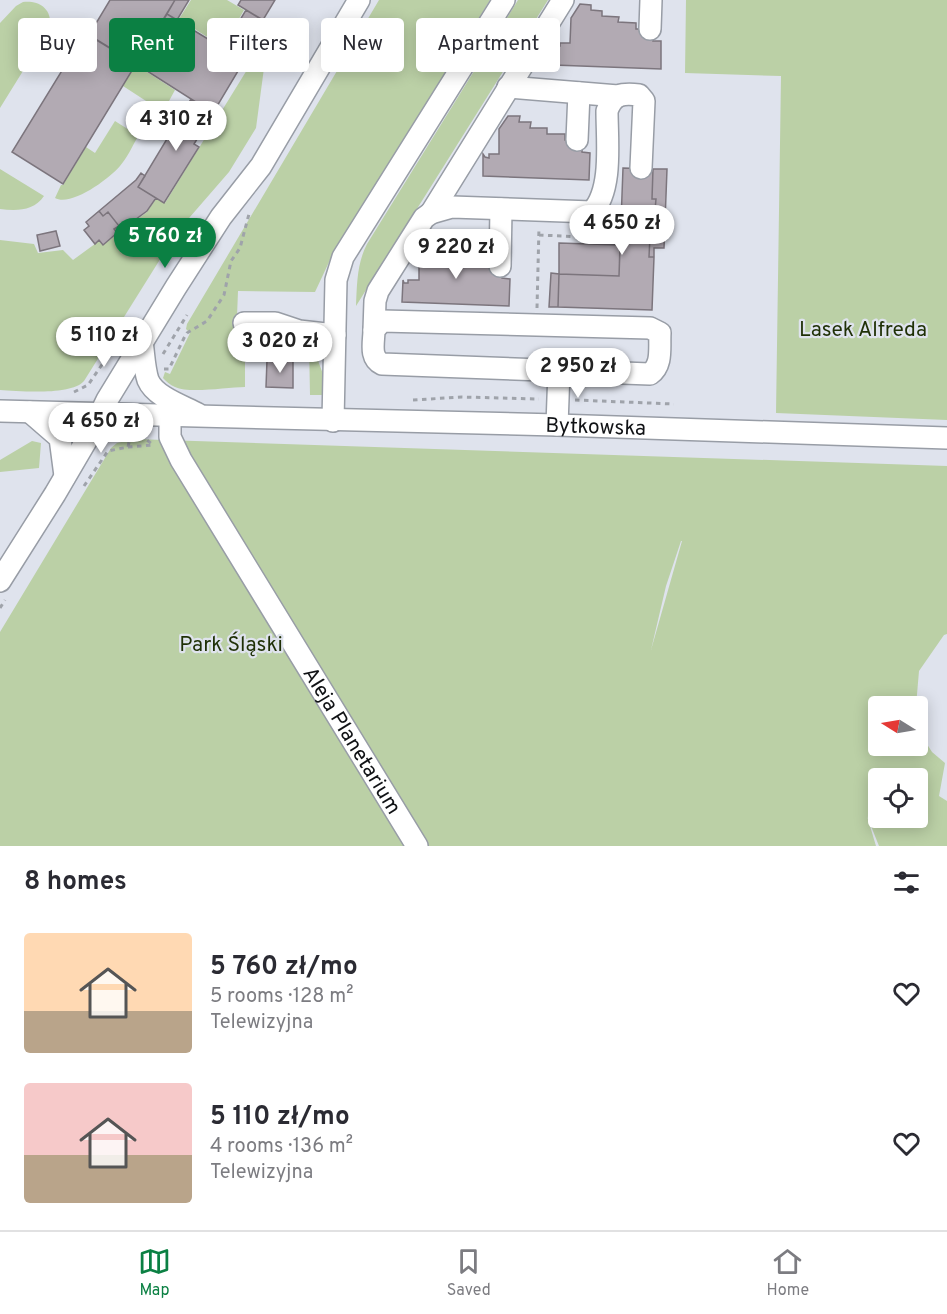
<!DOCTYPE html>
<html lang="en">
<head>
<meta charset="utf-8">
<style>
  :root { --surface:#fff; --page:#f2f2f3; --text:#2b2b33; --muted:#7c7c81; --line:#e1e1e2; --accent:#0b8043 }
  body { margin:0; font-family:Overpass,sans-serif; background:var(--page); color:var(--text); height:100vh; display:flex; flex-direction:column; font-size:22px; white-space:nowrap }
  * { box-sizing:border-box; margin:0 }
  p { font-size:20px; color:var(--muted) }
  .icon { flex:none; width:33px; height:33px; fill:none; stroke:currentColor; stroke-width:2; stroke-linecap:round; stroke-linejoin:round }
  .map { position:relative; height:846px; overflow:hidden }
  .details { display:flex; flex-direction:column; background:var(--surface); flex:1 }
  .details>* { flex:none }
  .banner { position:absolute; left:18px; top:18px; width:600px; height:54px; display:flex; gap:12px }
  .needle { width:39px; rotate:281deg }
  .tools { position:absolute; left:868px; top:696px; display:grid; gap:12px }
  .tools a { display:grid; place-items:center; width:60px; height:60px; border-radius:6px; background:var(--surface); box-shadow:0 3px 15px #0003; font-size:30px }
  .price { position:absolute; translate:-50% -51px; padding:0 14px; border-radius:21px; background:#fff; color:#222; font-size:20px; line-height:39px; filter:drop-shadow(0 2px 3px #0008) }
  .price::after { content:''; position:absolute; left:50%; top:36px; width:18px; height:14px; margin-left:-9px; background:inherit; clip-path:polygon(0 0,100% 0,50% 100%) }
  .price.on { background:var(--accent); color:#fff }
  ul { padding:0; list-style:none }
  li { display:flex; align-items:center; gap:18px; height:150px; padding:0 24px }
  li span { display:grid; place-items:center; flex:none; width:168px; height:120px; border-radius:6px; color:#555 }
  li>.icon { margin-inline-start:auto }
  span .icon { width:72px; height:72px; fill:#fffc; stroke-width:1 }
  li b { font-size:26px }
  h2 { display:flex; justify-content:space-between; align-items:center; height:72px; padding:0 24px; font-size:26px }
  .chip { padding:0 21px; border-radius:6px; background:var(--surface); box-shadow:0 3px 15px #0003; font-size:21px; line-height:54px }
  .chip.on { background:var(--accent); color:#fff }
  .dock { display:flex; justify-content:space-around; align-items:center; height:84px; border-top:2px solid var(--line); background:var(--surface); font-size:16px; color:var(--muted) }
  .dock a { display:grid; justify-items:center; gap:3px }
  .dock .on { color:var(--accent) }
  .map>svg:first-child { display:block }
  .green { fill:#bbd0a6; fill-rule:evenodd }
  .building { fill:#b2aab3; stroke:#7c757d; stroke-width:1.5 }
  .lines { fill:none; stroke-linecap:round; stroke-linejoin:round }
  .minor-casing { stroke:#989da6; stroke-width:24 }
  .path { stroke:#9fa3aa; stroke-width:3; stroke-dasharray:4.5 4.5; stroke-linecap:butt }
  .minor { stroke:#fff; stroke-width:21 }
  .labels { text-anchor:middle; stroke-width:4.5; stroke-linejoin:round; paint-order:stroke }
  .park-label { font-size:21px; fill:#1f3006; stroke:#dfe3ed }
  .street-label { font-size:21px; fill:#101215; stroke:#dfe3ed }
</style>
</head>
<body>
<div class="map">
<svg width="947" height="846" viewBox="0 0 947 846">
  <rect width="100%" height="100%" fill="#dfe3ed"/>
  <path class="green" d="M191,0H227L244,10L223,47L179,19Z
    M379,0H490L330,260L315,292L238,291L236,342L245,343V387C227,387 190,394 175,387C170,385 166,381 163,378L165,372L170,374L190,333L186,329L187,324Z
    M518,0H548L356,306C357,284 357,263 367,244Z
    M686,0H947V420L776,413L781,76L685,73Z
    M23,2C41,0 54,11 49,29L0,108V23L16,6Z
    M263,44L264,45L259,63L260,66L264,68L256,128L229,172L183,225L159,261L84,381C71,396 19,391 0,390V240L34,244L38,253L63,250L73,260L99,241L103,245L147,212L156,199L165,203Z
    M136,65L175,90L163,112L123,86Z
    M115,121L137,135V138C132,147 127,158 120,166C109,179 71,207 55,198L61,185H63L86,147L95,153Z
    M0,169L44,196C34,211 17,211 0,209Z
    M309,344H316V355L324,377V395H310Z
    M134,439L947,466V634L944,635L919,671L916,706H879V746H918V730L932,752L945,763L939,796L947,801V846H879L867,816L876,846H0V632L111,448L117,443ZM681,541H682L651,650L666,586ZM879,778H918V818H879Z
    M32,441L41,443L39,468L0,472V460Z"/>
  <path class="building" d="M110,0H175L136,64L89,35Z
    M175,0H189L177,20L167,14Z
    M241,0H275L263,20L238,5Z
    M580,4L591,5V10L602,11V16L619,17L618,22L636,23V29H654L653,41H661V69L554,65L555,43L556,46H560V43H570L571,18Z
    M246,10L267,23L244,61L223,48Z
    M167,14L244,61L213,113L136,64Z
    M85,33L136,64L63,184L12,152Z
    M191,99L213,113L194,144L199,147L164,203L138,187Z
    M508,116H520L519,122H531L530,128H547V134H565V140L582,141V152L590,153L589,180L483,176V154L485,157L489,158V154H499V129Z
    M623,168L653,169L652,199H656L655,210H651V225H655V236H650L649,257H654L652,310L558,307L559,274L619,276Z
    M653,169H667L664,248H654V257H649L650,236H655V225H651V210H655L656,199H652Z
    M141,173L145,176L138,187L156,198L147,211L117,233L114,229L119,226L108,212L103,216L99,211L136,180Z
    M99,211L103,216L108,212L119,226L114,229L117,233L103,245L99,240L95,244L84,230L89,226L86,222Z
    M56,231L60,246L40,251L37,235Z
    M428,241L439,242V247L450,248V254H467V260H484V266H502V278L510,279L509,306L402,302L403,280L404,283H408V280H419V255Z
    M559,243L620,245L619,276L559,274Z
    M551,273L559,274L558,307H549Z
    M267,360L293,361V388L266,387Z"/>
  <g class="lines">
    <g class="minor-casing">
      <g id="minor">
        <path d="M650,29L651,0"/>
        <path d="M508,87L618,96"/>
        <path d="M577,140L579,93"/>
        <path d="M431,213L563,0"/>
        <path d="M500,266L501,209"/>
        <path d="M382,321L650,328L660,333C659,347 663,365 650,374L382,364C369,358 374,342 374,330Z"/>
        <path d="M244,323H275L299,331L335,335"/>
        <path d="M374,330L375,301L378,291L424,218L431,213L452,207L592,212C613,190 607,141 607,111C613,94 622,93 639,95L644,101L641,168"/>
        <path d="M142,342C144,354 144,368 148,380C155,397 183,406 198,414"/>
        <path id="s1" d="M0,411L557,425L947,438"/>
        <path d="M30,412L60,438L65,476"/>
        <path id="s2" d="M170,416V437L181,460L417,846"/>
        <path d="M333,421L336,280L343,257L504,0"/>
        <path d="M557,425L559,371"/>
        <path d="M0,581L55,494L93,429L107,400L176,287L221,217L261,166L359,0"/>
      </g>
    </g>
    <path class="path" d="M539,235L606,238V226
      M537,308L539,227
      M163,354L187,315
      M164,369H169L184,338L187,333L207,321L224,295L231,261L240,248L249,214
      M74,392L88,385L121,337
      M413,400L462,397L539,399
      M575,400L674,404
      M140,435L152,444
      M128,447L153,445
      M84,486L108,451L128,447L131,433
      M0,608L5,600"/>
    <use href="#minor" class="minor"/>
  </g>
  <g class="labels">
    <g class="park-label">
      <text x="863" y="336">Lasek Alfreda</text>
      <text x="231" y="651">Park Śląski</text>
    </g>
    <g class="street-label">
      <text dy="7" stroke="none"><textPath href="#s1" startOffset="596">Bytkowska</textPath></text>
      <text dy="7" stroke="none"><textPath href="#s2" startOffset="375">Aleja Planetarium</textPath></text>
    </g>
  </g>
</svg>
<div class="tools">
<a><svg class="needle" viewBox="-14 -14 28 28"><path d="M0-13l5 13h-10z" fill="#e53935"/><path d="M0 13l5-13h-10z" fill="#7c7c81"/></svg></a>
<a><svg class="icon" aria-label="locate" viewBox="0 0 24 24"><circle cx="12" cy="12" r="6"/><path d="M12 2v4M12 18v4M2 12h4M18 12h4"/></svg></a>
</div>
<b class="price" style="left:176px;top:152px">4 310 zł</b>
<b class="price" style="left:622px;top:256px">4 650 zł</b>
<b class="price on" style="left:165px;top:269px">5 760 zł</b>
<b class="price" style="left:456px;top:280px">9 220 zł</b>
<b class="price" style="left:104px;top:368px">5 110 zł</b>
<b class="price" style="left:280px;top:374px">3 020 zł</b>
<b class="price" style="left:578px;top:399px">2 950 zł</b>
<b class="price" style="left:101px;top:454px">4 650 zł</b>
<div class="banner">
<a class="chip">Buy</a>
<a class="chip on">Rent</a>
<a class="chip">Filters</a>
<a class="chip">New</a>
<a class="chip">Apartment</a>
</div>
</div>
<section class="details">
<h2>8 homes<svg class="icon" aria-label="filters" viewBox="0 0 24 24"><path d="M4 7h16M4 17h16"/><circle cx="9" cy="7" r="2"/><circle cx="15" cy="17" r="2"/></svg></h2>
<ul>
<li><span style="background:linear-gradient(#ffd9b3 65%,#b9a48a 0)"><svg class="icon" aria-label="home" viewBox="0 0 24 24"><path d="M3 11l9-7 9 7M6 9v11h12V9"/></svg></span><div><b>5 760 zł/mo</b><p>5 rooms · 128 m²</p><p>Telewizyjna</p></div><svg class="icon" aria-label="heart" viewBox="0 0 24 24"><path d="M12 20l-8-8c-3-5 5-10 8-4 3-6 11-1 8 4z"/></svg></li>
<li><span style="background:linear-gradient(#f6c9c9 60%,#b9a48a 0)"><svg class="icon" aria-label="home" viewBox="0 0 24 24"><path d="M3 11l9-7 9 7M6 9v11h12V9"/></svg></span><div><b>5 110 zł/mo</b><p>4 rooms · 136 m²</p><p>Telewizyjna</p></div><svg class="icon" aria-label="heart" viewBox="0 0 24 24"><path d="M12 20l-8-8c-3-5 5-10 8-4 3-6 11-1 8 4z"/></svg></li>
</ul>
</section>
<nav class="dock">
<a class="on"><svg class="icon" aria-label="map" viewBox="0 0 24 24"><path d="M3 6l6-2 6 2 6-2v14l-6 2-6-2-6 2zM9 4v14M15 6v14"/></svg>Map</a>
<a><svg class="icon" aria-label="saved" viewBox="0 0 24 24"><path d="M7 4h10v16l-5-4-5 4z"/></svg>Saved</a>
<a><svg class="icon" aria-label="home" viewBox="0 0 24 24"><path d="M3 11l9-7 9 7M6 9v11h12V9"/></svg>Home</a>
</nav>
</body>
</html>
